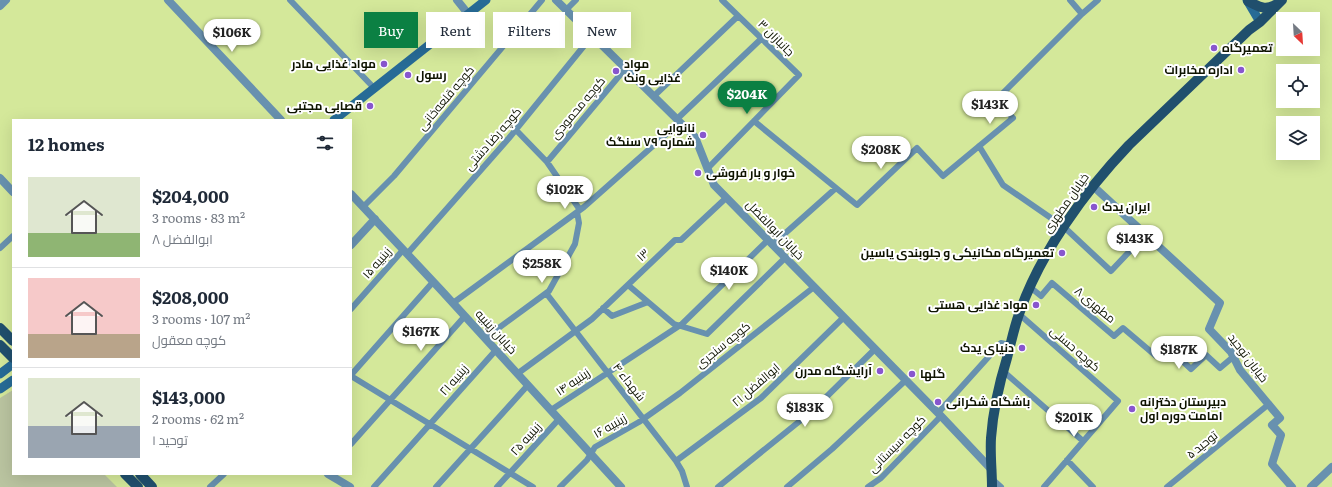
<!DOCTYPE html>
<html lang="en">
<head>
<meta charset="utf-8">
<style>
  :root { --surface:#fff; --page:#f2f2f3; --text:#1f2937; --muted:#747a83; --line:#e0e1e3; --accent:#0b8043 }
  body { margin:0; font-family:Literata,Cairo,serif; background:var(--page); color:var(--text); height:100vh; display:flex; flex-direction:column; font-size:15px; white-space:nowrap }
  * { box-sizing:border-box; margin:0 }
  p { font-size:13px; color:var(--muted) }
  .icon { flex:none; width:22px; height:22px; fill:none; stroke:currentColor; stroke-width:2; stroke-linecap:round; stroke-linejoin:round }
  .map { position:relative; flex:1; overflow:hidden }
  .panel { position:absolute; left:12px; top:119px; width:340px; height:356px; display:flex; flex-direction:column; background:var(--surface); border-radius:0px; box-shadow:0 4px 16px #0002 }
  .panel>* { flex:none }
  .top-card { position:absolute; left:364px; top:12px; width:380px; height:36px; display:flex; gap:8px }
  .needle { width:26px; rotate:155deg }
  .controls { position:absolute; left:1276px; top:12px; display:grid; gap:8px }
  .controls a { display:grid; place-items:center; width:44px; height:44px; border-radius:0px; background:var(--surface); box-shadow:0 4px 16px #0002; font-size:20px }
  .price { position:absolute; translate:-50% -34px; padding:0 9px; border-radius:14px; background:#fff; color:#222; font-size:13px; line-height:26px; filter:drop-shadow(0 1px 2px #0008) }
  .price::after { content:''; position:absolute; left:50%; top:24px; width:12px; height:9px; margin-left:-6px; background:inherit; clip-path:polygon(0 0,100% 0,50% 100%) }
  .price.on { background:var(--accent); color:#fff }
  ul { padding:0; list-style:none }
  li { display:flex; align-items:center; gap:12px; height:100px; padding:0 16px }
  li+li { border-top:1px solid var(--line) }
  li span { display:grid; place-items:center; flex:none; width:112px; height:80px; border-radius:0px; color:#555 }
  li>.icon { margin-inline-start:auto }
  span .icon { width:48px; height:48px; fill:#fffc; stroke-width:1 }
  li b { font-size:17px }
  h2 { display:flex; justify-content:space-between; align-items:center; height:48px; padding:0 16px; font-size:17px }
  .chip { padding:0 14px; border-radius:0px; background:var(--surface); box-shadow:0 4px 16px #0002; font-size:14px; line-height:36px }
  .chip.on { background:var(--accent); color:#fff }
  .map>svg:first-child { display:block }
  .green { fill:#bac4a0 }
  .lines { fill:none; stroke-linecap:round; stroke-linejoin:round }
  .minor { stroke:#6891af; stroke-width:6 }
  .tertiary { stroke:#6891af; stroke-width:8 }
  .secondary { stroke:#276b96; stroke-width:9 }
  .primary { stroke:#204f6d; stroke-width:10 }
  .poi-dot { fill:#8856ce; stroke:#fff; stroke-width:1.5 }
  .labels { text-anchor:middle; stroke-width:4; stroke-linejoin:round; paint-order:stroke }
  .street-label { font-size:12px; fill:#0e1300; stroke:#fff }
  .poi-label { font-size:12px; font-weight:bold; fill:#0e1300; stroke:#fff; text-anchor:start }
</style>
</head>
<body>
<div class="map">
<svg width="1332" height="487" viewBox="0 0 1332 487">
  <rect width="100%" height="100%" fill="#d4e89a"/>
  <path class="green" d="M13,390V474H104L117,487H0V398Z"/>
  <g class="lines">
    <path class="minor" d="M290,0L375,89
      M1070,0L1082,14
      M566,10L576,0
      M654,96L738,16
      M677,119L761,39
      M754,121L857,205L917,148L943,176L1013,118L996,100L1082,14L1098,0
      M516,130L547,162L580,210
      M979,146L1003,185L1064,227L1111,271L1146,234
      M547,162L625,69
      M708,168L799,75L722,0
      M363,207L394,176L542,0
      M772,245L836,188
      M0,248L13,236
      M407,254L509,138L592,36
      M628,285L674,324L707,334L785,258
      M1030,287L1041,296L1052,283L1114,336L1123,328L1156,356H1177L1191,369L1206,355L1220,368L1233,357
      M546,293L676,461L682,471L687,487
      M453,303L584,207L680,122
      M603,308L612,316L648,302
      M351,309L403,250
      M1019,314L1118,401L1044,487
      M485,338L549,291L575,244L579,223L577,212
      M1003,371L1083,441
      M517,374L592,319L675,240H681L726,198
      M351,375L433,282
      M351,376L533,487
      M551,410L682,324L768,240
      M938,413L1001,343L1010,345
      M351,444L465,316
      M1067,460L1093,487
      M676,461L761,398L844,317
      M992,479L1001,487
      M210,487L224,474
      M374,487L496,350
      M436,487L528,385
      M497,487L559,419
      M560,487L587,460L595,447L639,422L680,393L814,287
      M718,487L811,412L875,349
      M787,487L832,449L906,380
      M868,487L881,478L941,416
      M1167,487L1269,404"/>
    <path class="tertiary" d="M168,0L281,120
      M457,0L469,15
      M556,0L695,137L714,185L941,416L992,470
      M0,6L6,0
      M0,178L13,192
      M1093,186L1220,303L1209,329L1231,352L1240,370L1280,418L1272,425L1281,435L1272,464L1292,487
      M351,194L441,290L621,487
      M351,245L375,219
      M328,474L350,487
      M1311,487L1332,467"/>
    <path class="secondary" d="M1247,0L1260,22
      M334,120L486,0
      M0,374L13,364
      M0,389L13,380"/>
    <path class="primary" d="M1248,1C1259,7 1266,11 1277,4
      M0,328L13,341
      M0,345L13,358
      M125,474L138,487
      M140,474L152,487
      M992,487C992,471 990,454 991,438C993,411 999,384 1007,358C1011,343 1014,328 1019,314C1040,253 1085,191 1129,145L1249,30L1260,22L1282,0"/>
  </g>
  <g class="poi-dot">
    <circle cx="1214" cy="48" r="4"/>
    <circle cx="384" cy="64" r="4"/>
    <circle cx="1241" cy="70" r="4"/>
    <circle cx="616" cy="71" r="4"/>
    <circle cx="408" cy="75" r="4"/>
    <circle cx="370" cy="106" r="4"/>
    <circle cx="703" cy="135" r="4"/>
    <circle cx="698" cy="173" r="4"/>
    <circle cx="1094" cy="207" r="4"/>
    <circle cx="1062" cy="253" r="4"/>
    <circle cx="1036" cy="305" r="4"/>
    <circle cx="1022" cy="348" r="4"/>
    <circle cx="880" cy="371" r="4"/>
    <circle cx="912" cy="374" r="4"/>
    <circle cx="938" cy="402" r="4"/>
    <circle cx="1132" cy="409" r="4"/>
  </g>
  <g class="labels">
    <g class="street-label">
      <text transform="translate(776 38) rotate(45)" y="4">جانبازان ۳</text>
      <text transform="translate(446 98) rotate(-50)" y="4">کوچه قلعه‌خانی</text>
      <text transform="translate(578 108) rotate(-50)" y="4">کوچه محمودی</text>
      <text transform="translate(493 139) rotate(-49)" y="4">کوچه رضا دشتی</text>
      <text transform="translate(1066 203) rotate(-55)" y="4">خیابان مطهری</text>
      <text transform="translate(775 230) rotate(46)" y="4">خیابان ابوالفضل</text>
      <text transform="translate(643 255) rotate(-43)" y="4">۱۳</text>
      <text transform="translate(377 263) rotate(-49)" y="4">زینبیه ۱۵</text>
      <text transform="translate(1095 305) rotate(40)" y="4">مطهری ۸</text>
      <text transform="translate(496 332) rotate(48)" y="4">خیابان زینبیه</text>
      <text transform="translate(723 345) rotate(-39)" y="4">کوچه سنجری</text>
      <text transform="translate(1075 349) rotate(41)" y="4">کوچه حسنی</text>
      <text transform="translate(1248 358) rotate(53)" y="4">خیابان توحید</text>
      <text transform="translate(454 380) rotate(-49)" y="4">زینبیه ۲۱</text>
      <text transform="translate(573 382) rotate(-34)" y="4">زینبیه ۱۴</text>
      <text transform="translate(629 382) rotate(52)" y="4">شهداء ۴</text>
      <text transform="translate(756 385) rotate(-41)" y="4">ابوالفضل ۲۱</text>
      <text transform="translate(610 426) rotate(-30)" y="4">زینبیه ۱۶</text>
      <text transform="translate(526 439) rotate(-48)" y="4">زینبیه ۲۵</text>
      <text transform="translate(897 444) rotate(-45)" y="4">کوچه سیستانی</text>
      <text transform="translate(1202 445) rotate(-39)" y="4">توحید ۵</text>
    </g>
    <g class="poi-label">
      <text x="1222" y="52">تعمیرگاه</text>
      <text x="376" y="68" text-anchor="end">مواد غذایی مادر</text>
      <text x="624" y="68">مواد<tspan x="624" dy="14">غذایی ونک</tspan></text>
      <text x="1233" y="74" text-anchor="end">اداره مخابرات</text>
      <text x="416" y="79">رسول</text>
      <text x="362" y="110" text-anchor="end">قصابی مجتبی</text>
      <text x="695" y="132" text-anchor="end">نانوایی<tspan x="695" dy="14">شماره ۷۹ سنگک</tspan></text>
      <text x="706" y="177">خوار و بار فروشی</text>
      <text x="1102" y="211">ایران یدک</text>
      <text x="1054" y="257" text-anchor="end">تعمیرگاه مکانیکی و جلوبندی یاسین</text>
      <text x="1028" y="309" text-anchor="end">مواد غذایی هستی</text>
      <text x="1014" y="352" text-anchor="end">دنیای یدک</text>
      <text x="872" y="375" text-anchor="end">آرایشگاه مدرن</text>
      <text x="920" y="378">گلها</text>
      <text x="946" y="406">باشگاه شکرانی</text>
      <text x="1140" y="406">دبیرستان دخترانه<tspan x="1140" dy="14">امامت دوره اول</tspan></text>
    </g>
  </g>
</svg>
<div class="controls">
<a><svg class="needle" viewBox="-14 -14 28 28"><path d="M0-13l5 13h-10z" fill="#e53935"/><path d="M0 13l5-13h-10z" fill="#747a83"/></svg></a>
<a><svg class="icon" aria-label="locate" viewBox="0 0 24 24"><circle cx="12" cy="12" r="6"/><path d="M12 2v4M12 18v4M2 12h4M18 12h4"/></svg></a>
<a><svg class="icon" aria-label="layers" viewBox="0 0 24 24"><path d="M12 4l9 5-9 5-9-5zM3 14l9 5 9-5"/></svg></a>
</div>
<b class="price" style="left:232px;top:53px">$106K</b>
<b class="price on" style="left:747px;top:115px">$204K</b>
<b class="price" style="left:990px;top:125px">$143K</b>
<b class="price" style="left:881px;top:170px">$208K</b>
<b class="price" style="left:565px;top:210px">$102K</b>
<b class="price" style="left:1135px;top:259px">$143K</b>
<b class="price" style="left:542px;top:284px">$258K</b>
<b class="price" style="left:729px;top:291px">$140K</b>
<b class="price" style="left:421px;top:352px">$167K</b>
<b class="price" style="left:1179px;top:370px">$187K</b>
<b class="price" style="left:805px;top:428px">$183K</b>
<b class="price" style="left:1074px;top:438px">$201K</b>
<div class="top-card">
<a class="chip on">Buy</a>
<a class="chip">Rent</a>
<a class="chip">Filters</a>
<a class="chip">New</a>
</div>
<section class="panel">
<h2>12 homes<svg class="icon" aria-label="filters" viewBox="0 0 24 24"><path d="M4 7h16M4 17h16"/><circle cx="9" cy="7" r="2"/><circle cx="15" cy="17" r="2"/></svg></h2>
<ul>
<li><span style="background:linear-gradient(#dfe7d0 70%,#8fb573 0)"><svg class="icon" aria-label="home" viewBox="0 0 24 24"><path d="M3 11l9-7 9 7M6 9v11h12V9"/></svg></span><div><b>$204,000</b><p>3 rooms · 83 m²</p><p>ابوالفضل ۸</p></div></li>
<li><span style="background:linear-gradient(#f6c9c9 70%,#b9a48a 0)"><svg class="icon" aria-label="home" viewBox="0 0 24 24"><path d="M3 11l9-7 9 7M6 9v11h12V9"/></svg></span><div><b>$208,000</b><p>3 rooms · 107 m²</p><p>کوچه معقول</p></div></li>
<li><span style="background:linear-gradient(#dfe7d0 60%,#9aa5b1 0)"><svg class="icon" aria-label="home" viewBox="0 0 24 24"><path d="M3 11l9-7 9 7M6 9v11h12V9"/></svg></span><div><b>$143,000</b><p>2 rooms · 62 m²</p><p>توحید ۱</p></div></li>
</ul>
</section>
</div>
</body>
</html>
